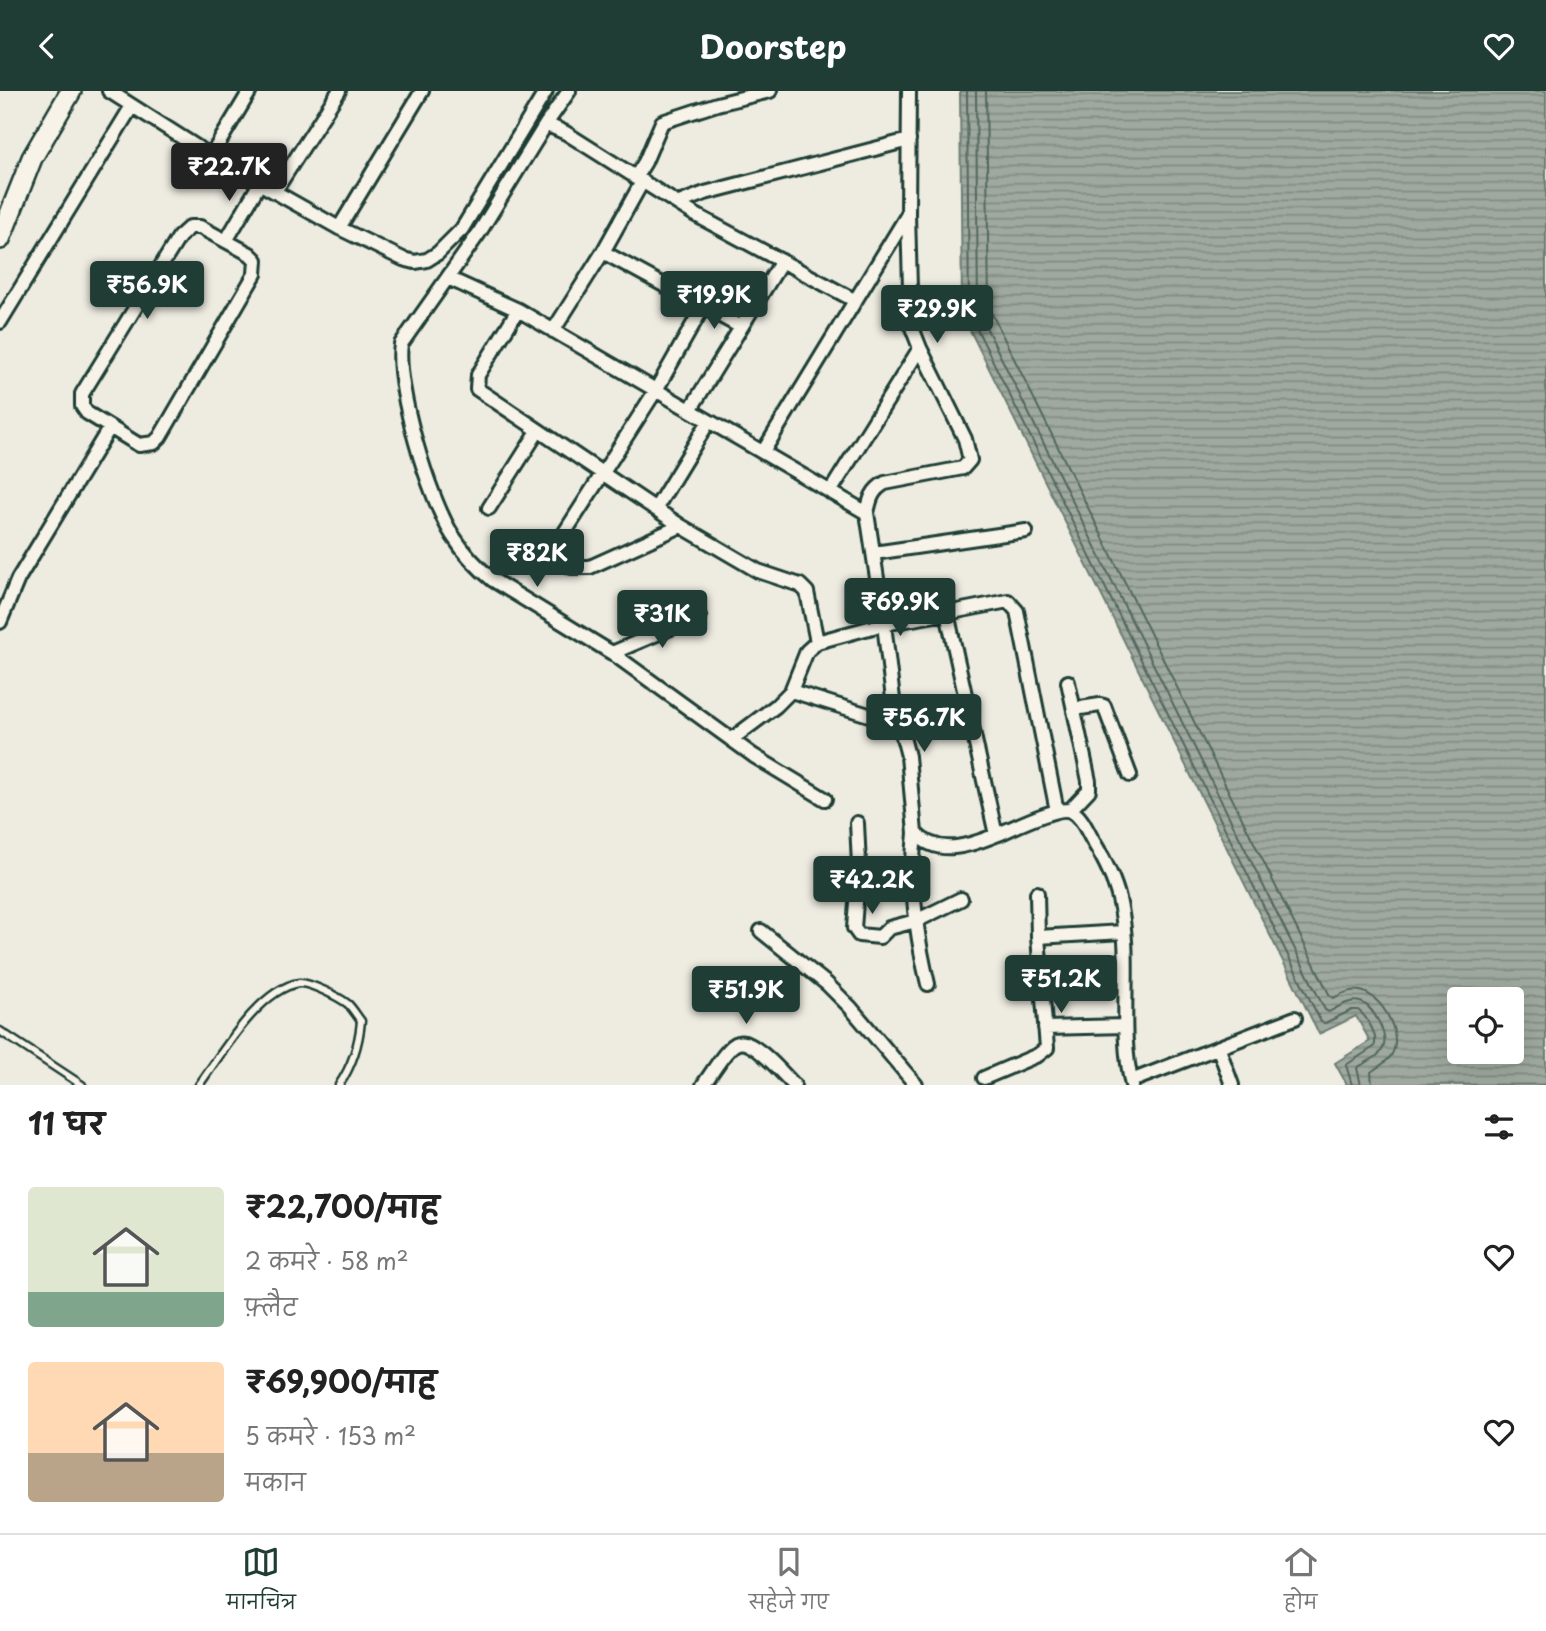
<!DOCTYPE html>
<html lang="hi">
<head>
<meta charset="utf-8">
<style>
  :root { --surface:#fff; --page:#f6f6f6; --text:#222; --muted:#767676; --line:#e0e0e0; --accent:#1f3d34 }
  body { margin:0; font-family:"Playpen Sans","Playpen Sans Deva",sans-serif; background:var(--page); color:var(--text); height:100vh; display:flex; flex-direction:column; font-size:26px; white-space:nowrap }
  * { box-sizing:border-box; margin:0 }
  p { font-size:23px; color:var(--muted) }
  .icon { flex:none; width:38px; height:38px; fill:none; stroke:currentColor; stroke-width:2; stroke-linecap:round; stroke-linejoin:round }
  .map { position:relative; height:994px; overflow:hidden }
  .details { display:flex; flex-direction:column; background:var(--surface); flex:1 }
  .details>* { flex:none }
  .fabs { position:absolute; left:1447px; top:896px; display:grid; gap:14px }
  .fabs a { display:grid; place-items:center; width:77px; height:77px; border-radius:7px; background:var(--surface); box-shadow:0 7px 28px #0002; font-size:35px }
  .price { position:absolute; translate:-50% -60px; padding:0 16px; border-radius:7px; background:var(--accent); color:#fff; font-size:23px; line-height:46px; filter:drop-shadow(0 2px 4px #0008) }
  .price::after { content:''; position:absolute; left:50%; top:42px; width:21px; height:16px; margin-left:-10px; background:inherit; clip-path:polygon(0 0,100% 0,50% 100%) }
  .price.on { background:#222; color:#fff }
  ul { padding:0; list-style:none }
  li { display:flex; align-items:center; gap:21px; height:175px; padding:0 28px }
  li span { display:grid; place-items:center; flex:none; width:196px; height:140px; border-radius:7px; color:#555 }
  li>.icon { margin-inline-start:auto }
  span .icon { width:84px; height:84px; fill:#fffc; stroke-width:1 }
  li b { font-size:30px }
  h2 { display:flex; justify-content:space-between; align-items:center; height:84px; padding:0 28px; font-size:30px }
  header { display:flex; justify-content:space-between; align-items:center; height:91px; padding:0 28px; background:var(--accent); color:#fff; font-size:32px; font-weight:700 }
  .tabs { display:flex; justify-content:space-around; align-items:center; height:98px; border-top:2px solid var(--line); background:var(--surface); font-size:19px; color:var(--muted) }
  .tabs a { display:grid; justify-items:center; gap:4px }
  .tabs .on { color:var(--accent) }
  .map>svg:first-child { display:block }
  .water { fill:url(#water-rules); stroke:#6c7e74; stroke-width:2; fill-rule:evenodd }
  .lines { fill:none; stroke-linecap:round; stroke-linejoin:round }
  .shore { stroke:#52685f; stroke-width:2 }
  .lane-casing { stroke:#1f3d34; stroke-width:11 }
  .street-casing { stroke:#1f3d34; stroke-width:18 }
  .secondary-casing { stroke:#1f3d34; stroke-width:24 }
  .lane { stroke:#f7f3e8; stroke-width:6 }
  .street { stroke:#f7f3e8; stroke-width:12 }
  .secondary { stroke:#f7f3e8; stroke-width:19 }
</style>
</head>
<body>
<header><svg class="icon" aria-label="back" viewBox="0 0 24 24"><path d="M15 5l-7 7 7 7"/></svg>Doorstep<svg class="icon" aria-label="heart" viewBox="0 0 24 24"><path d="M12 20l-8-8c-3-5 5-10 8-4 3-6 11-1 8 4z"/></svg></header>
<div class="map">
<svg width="1546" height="994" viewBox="0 0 1546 994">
  <defs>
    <pattern id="water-rules" width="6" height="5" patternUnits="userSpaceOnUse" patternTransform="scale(1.75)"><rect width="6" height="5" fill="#9fa99f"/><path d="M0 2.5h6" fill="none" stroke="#818b82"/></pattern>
  </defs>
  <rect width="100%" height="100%" fill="#eeece1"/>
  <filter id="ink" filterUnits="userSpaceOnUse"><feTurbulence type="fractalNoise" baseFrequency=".0143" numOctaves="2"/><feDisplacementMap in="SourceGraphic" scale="14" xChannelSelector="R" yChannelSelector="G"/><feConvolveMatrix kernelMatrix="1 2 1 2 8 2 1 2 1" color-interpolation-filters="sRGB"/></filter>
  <g filter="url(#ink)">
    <path class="water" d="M960,0H1546V994H1347L1335,972L1370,950L1356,925L1319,943L962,223ZM1460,908H1512V961H1460Z"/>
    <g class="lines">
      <path class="shore" d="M967,0L969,222L1321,931L1325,932L1352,919H1358C1367,926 1379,945 1374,956L1346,974L1352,994
        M976,0L978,220L1325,919L1329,921C1338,916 1350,908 1360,911C1373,914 1389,945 1383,957C1379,967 1365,971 1357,977L1361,994
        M986,0L989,217L1330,905L1333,907C1342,903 1350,898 1360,900C1382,904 1403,943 1392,963C1388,971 1379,975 1371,981L1372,994"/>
      <g class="lane-casing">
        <path id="lane" d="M0,940L82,994
          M199,994C221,964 259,898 299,892C309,891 339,906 348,913C353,918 357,925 361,930C359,952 352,975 339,994"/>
      </g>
      <g class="street-casing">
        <path id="street" d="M109,0L211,65L339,137L403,168L415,171L427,169L438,162L462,138L546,0
          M569,0L546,33L479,142L401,253C395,295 429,408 453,445C464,462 478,477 493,489L612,562L754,665L825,708
          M546,33L566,42L694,123L854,209
          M211,65L250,0
          M635,87L645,71L662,31L717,13L770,0
          M275,100L339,0
          M679,112L705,102L909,49
          M190,136H200L250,163L256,169L255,183L160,346L154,352L139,354L87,322L82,315V303L179,146Z
          M339,137L422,0
          M226,150L260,92
          M603,161L741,236
          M448,187L518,219L867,422L884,533L947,522L996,744C1011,738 1058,714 1071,720C1082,725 1087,740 1093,750C1104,768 1114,787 1119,808C1134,869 1117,933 1132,994
          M518,219L478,284L477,298L681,435L758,480L800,494L807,501L817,551
          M0,231L132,15
          M553,240L603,161L642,91
          M690,319L782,170
          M763,361L908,123
          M830,401L920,257
          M489,417L538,340
          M656,417L709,330
          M867,422C870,408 872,399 885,392L963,377L970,369L965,348L920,257L911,234L908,123L909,0
          M681,435L590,476H571L557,466L556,461L558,452L656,299L703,216
          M874,462L1026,440
          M947,522L1008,510L1017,520L1057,720
          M0,531L18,488L110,336
          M612,562L699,525
          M1068,591L1089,690V699L1070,719
          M791,600L898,633
          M1074,618L1100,614L1104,615L1130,684
          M732,648L776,615L791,600L807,560L817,551L884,533L893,608L908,665L915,742C938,766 969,755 996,744
          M857,732L859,774L854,837L859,844L880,846L889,837L916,830L961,808
          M915,742C909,793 916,843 928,893
          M761,840L827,893L850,916L916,994
          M1038,846L1123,841
          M1045,937L1125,935
          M1219,958L1232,994
          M984,987L1038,964L1047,957L1038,846L1037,802
          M1131,990L1295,927
          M703,994C711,984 727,955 738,952C753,947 784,984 794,994"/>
      </g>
      <g class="secondary-casing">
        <path id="secondary" d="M0,148L32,67L71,0"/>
      </g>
      <use href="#lane" class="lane"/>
      <use href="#street" class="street"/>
      <use href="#secondary" class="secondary"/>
    </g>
  </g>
</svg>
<div class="fabs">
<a><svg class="icon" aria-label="locate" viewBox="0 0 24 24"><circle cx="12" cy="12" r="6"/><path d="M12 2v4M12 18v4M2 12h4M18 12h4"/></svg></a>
</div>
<b class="price on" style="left:229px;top:112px">₹22.7K</b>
<b class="price" style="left:147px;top:230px">₹56.9K</b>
<b class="price" style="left:714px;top:240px">₹19.9K</b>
<b class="price" style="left:937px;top:254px">₹29.9K</b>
<b class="price" style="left:537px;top:498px">₹82K</b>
<b class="price" style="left:900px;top:547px">₹69.9K</b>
<b class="price" style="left:662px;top:559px">₹31K</b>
<b class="price" style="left:924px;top:663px">₹56.7K</b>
<b class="price" style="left:872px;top:825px">₹42.2K</b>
<b class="price" style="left:1061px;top:924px">₹51.2K</b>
<b class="price" style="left:746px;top:935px">₹51.9K</b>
</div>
<section class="details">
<h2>11 घर<svg class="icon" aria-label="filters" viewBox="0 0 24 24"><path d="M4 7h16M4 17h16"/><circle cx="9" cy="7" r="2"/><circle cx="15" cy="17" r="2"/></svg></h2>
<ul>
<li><span style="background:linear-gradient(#dfe7d0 75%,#7fa58c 0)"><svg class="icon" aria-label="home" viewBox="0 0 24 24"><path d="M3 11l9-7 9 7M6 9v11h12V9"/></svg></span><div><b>₹22,700/माह</b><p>2 कमरे · 58 m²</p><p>फ़्लैट</p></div><svg class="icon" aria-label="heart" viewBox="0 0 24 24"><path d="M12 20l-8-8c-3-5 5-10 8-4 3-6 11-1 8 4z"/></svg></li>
<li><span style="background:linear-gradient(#ffd9b3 65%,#b9a48a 0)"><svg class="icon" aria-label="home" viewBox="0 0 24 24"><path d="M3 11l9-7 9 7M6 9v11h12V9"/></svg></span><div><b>₹69,900/माह</b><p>5 कमरे · 153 m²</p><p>मकान</p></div><svg class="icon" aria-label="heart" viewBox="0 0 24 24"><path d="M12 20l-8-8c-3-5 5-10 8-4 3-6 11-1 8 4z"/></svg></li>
</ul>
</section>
<nav class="tabs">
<a class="on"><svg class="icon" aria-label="map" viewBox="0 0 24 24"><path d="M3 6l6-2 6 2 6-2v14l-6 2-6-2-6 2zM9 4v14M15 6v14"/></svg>मानचित्र</a>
<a><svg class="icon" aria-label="saved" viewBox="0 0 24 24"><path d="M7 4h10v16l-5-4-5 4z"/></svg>सहेजे गए</a>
<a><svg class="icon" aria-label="home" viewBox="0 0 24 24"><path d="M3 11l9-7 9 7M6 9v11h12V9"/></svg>होम</a>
</nav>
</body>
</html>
